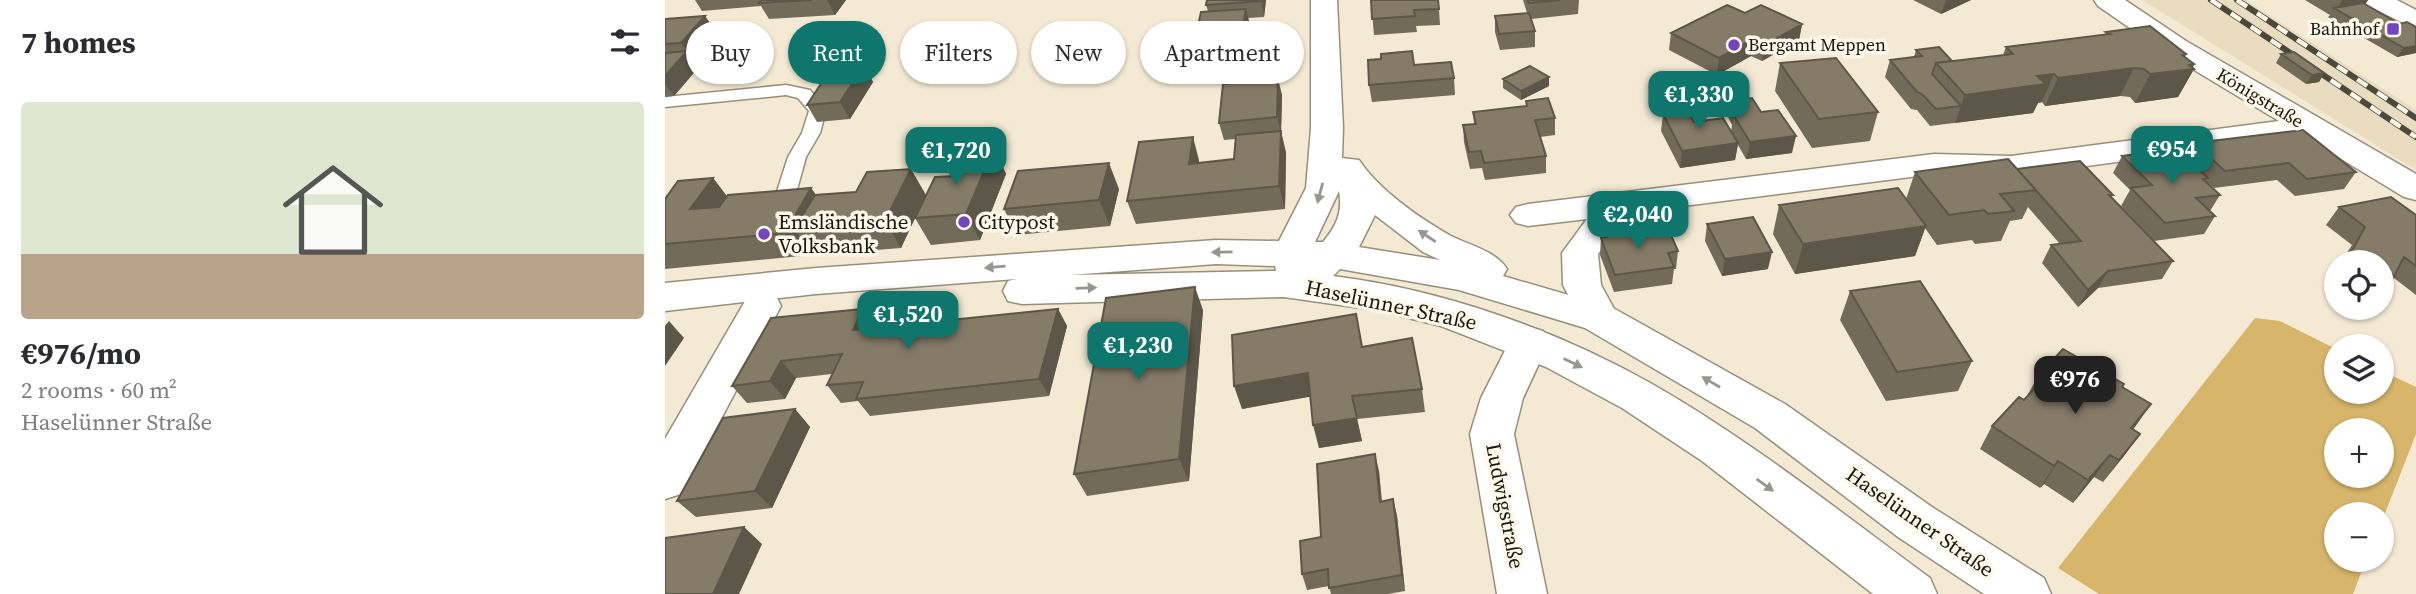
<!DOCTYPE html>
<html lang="en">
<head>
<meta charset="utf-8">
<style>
  :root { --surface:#fff; --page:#f7f7f7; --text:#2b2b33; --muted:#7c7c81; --line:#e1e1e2; --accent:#0f766e }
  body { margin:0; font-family:"Source Serif 4",serif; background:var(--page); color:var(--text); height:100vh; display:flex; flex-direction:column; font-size:26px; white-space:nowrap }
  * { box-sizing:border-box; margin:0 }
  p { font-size:23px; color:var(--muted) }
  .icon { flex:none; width:38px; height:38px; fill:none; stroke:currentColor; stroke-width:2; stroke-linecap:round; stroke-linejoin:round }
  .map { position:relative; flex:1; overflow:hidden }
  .drawer { display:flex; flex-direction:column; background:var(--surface); width:665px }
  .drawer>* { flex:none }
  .banner { position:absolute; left:21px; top:21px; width:665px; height:63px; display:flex; gap:14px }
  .buttons { position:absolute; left:1659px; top:250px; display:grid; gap:14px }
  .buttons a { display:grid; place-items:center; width:70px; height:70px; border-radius:50%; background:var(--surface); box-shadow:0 2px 5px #0004; font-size:35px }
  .price { position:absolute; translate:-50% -60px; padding:0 16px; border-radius:14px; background:var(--accent); color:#fff; font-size:23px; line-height:46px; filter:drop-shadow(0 2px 4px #0008) }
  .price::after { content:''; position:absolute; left:50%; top:42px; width:21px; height:16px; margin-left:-10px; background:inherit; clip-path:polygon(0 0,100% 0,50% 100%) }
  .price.selected { background:#222; color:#fff }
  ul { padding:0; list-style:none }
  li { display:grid; align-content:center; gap:14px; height:371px; padding:0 21px }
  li+li { border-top:2px solid var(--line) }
  li span { display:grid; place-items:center; height:217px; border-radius:7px; color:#555 }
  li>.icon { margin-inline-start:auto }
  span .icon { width:126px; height:126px; fill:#fffc; stroke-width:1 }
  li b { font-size:30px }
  h2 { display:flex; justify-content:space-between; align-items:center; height:84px; padding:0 21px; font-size:30px }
  .tag { padding:0 24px; border-radius:32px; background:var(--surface); box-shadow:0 2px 5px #0004; font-size:24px; line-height:63px }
  .tag.selected { background:var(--accent); color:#fff }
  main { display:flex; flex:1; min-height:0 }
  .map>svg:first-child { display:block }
  .built { fill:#eaddbf }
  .green { fill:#d7b66b; fill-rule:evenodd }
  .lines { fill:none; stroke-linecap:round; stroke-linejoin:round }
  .service-casing { stroke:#988f7a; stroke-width:3 }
  .minor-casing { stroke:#988f7a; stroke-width:3 }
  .tertiary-casing { stroke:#988f7a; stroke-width:3 }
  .service { fill:#fff; fill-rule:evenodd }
  .minor { fill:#fff; fill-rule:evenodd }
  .tertiary { fill:#fff; fill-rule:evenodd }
  .rail-casing { stroke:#4c483d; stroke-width:6 }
  .rail { stroke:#fef8ea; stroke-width:4.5; stroke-dasharray:12; stroke-linecap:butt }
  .wall { fill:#726b59 }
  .shaded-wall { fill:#5d5749 }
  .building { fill:#857c68; stroke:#5d5749; stroke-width:2 }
  .oneway { fill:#989693 }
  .poi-dot { fill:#7246be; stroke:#fef8ea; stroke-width:2.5 }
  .labels { text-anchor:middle; stroke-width:7; stroke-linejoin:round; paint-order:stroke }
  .far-poi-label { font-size:18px; fill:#19160e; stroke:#fef8ea; text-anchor:end }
  .far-street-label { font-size:18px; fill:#19160e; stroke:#fef8ea }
  .poi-label { font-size:21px; fill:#19160e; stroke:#fef8ea; text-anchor:start }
  .street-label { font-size:21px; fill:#19160e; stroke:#fef8ea }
</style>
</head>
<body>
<main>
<section class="drawer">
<h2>7 homes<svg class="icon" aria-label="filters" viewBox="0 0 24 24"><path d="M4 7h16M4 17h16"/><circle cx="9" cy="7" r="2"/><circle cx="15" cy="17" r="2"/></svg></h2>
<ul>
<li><span style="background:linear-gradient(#dfe7d0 70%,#b9a48a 0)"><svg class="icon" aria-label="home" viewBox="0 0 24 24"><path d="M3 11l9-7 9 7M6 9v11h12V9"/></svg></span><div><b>€976/mo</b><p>2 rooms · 60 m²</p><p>Haselünner Straße</p></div></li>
</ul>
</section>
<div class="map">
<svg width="1751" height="594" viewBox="0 0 1751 594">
  <rect width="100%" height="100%" fill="#f4ead4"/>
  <path class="built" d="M1477,0H1581L1751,110V170Z"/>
  <path class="green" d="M1590,318L1615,321L1671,349V392H1717V371L1751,387V434L1717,521V514H1671V560H1701L1688,594H1434L1393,568ZM1671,430H1717V476H1671Z"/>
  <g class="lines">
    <g class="service-casing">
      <path id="service" d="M121,85L145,90L161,110L155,133L141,157L128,204L125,208H111L108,204L123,157L137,133L144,111L133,98L121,95L0,107V97Z"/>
    </g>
    <g class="minor-casing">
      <path id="minor" d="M1429,0H1460L1521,41L1751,174V200L1739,197L1640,137L1346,176L1269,174L987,210L984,215L952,229L933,254L936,285L954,318L948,328L934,332L920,328L898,285L897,253L922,219L863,226L851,223L845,215L851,207L863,204L1269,154L1346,156L1614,121L1501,53L1433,6Z
        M1699,0H1732L1751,10V29L1703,6Z
        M97,292L111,296L116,306L16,494L0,499V439L83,296Z
        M864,327L878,331L884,342L858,398L849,434L882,594H832L805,434L816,398L850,331Z"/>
    </g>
    <g class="tertiary-casing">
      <path id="tertiary" d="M646,0H672L678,128L677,158L694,160C714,190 754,218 786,236C804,245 831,251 842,269L838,276L948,308L1120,404L1267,507L1379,578L1386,594H1319L1233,537L1090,428L920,328L794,290L675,269L668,276C779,290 889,329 987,384C1085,440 1174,511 1265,578L1272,594H1208L1037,461L957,408L881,367L776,326L710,310L619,297L357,304L343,301L338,291L343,281L351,279L151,294L0,311V283L151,268L551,240L614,241L641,188L646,128ZM674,191C678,213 671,226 658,242H650ZM710,215L758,252L775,260L694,247ZM551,264L610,266L611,271L405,275Z"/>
    </g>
    <use href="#service" class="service"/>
    <use href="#minor" class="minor"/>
    <use href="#tertiary" class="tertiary"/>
    <g class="rail-casing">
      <path id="rail" d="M1546,0L1751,137
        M1572,0L1751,118"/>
    </g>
    <use href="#rail" class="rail"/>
  </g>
  <path class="wall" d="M30,0H181L170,15L104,19L96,6L37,11Z
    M601,0L599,17L583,18L585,25L581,48L535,51L531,35L543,11L541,5Z
    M706,0L774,9L775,25L751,26L752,32L709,35Z
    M858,0H914L913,14L866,19L870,31V47L835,50L830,32V16L862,13Z
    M1248,0H1306L1276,14Z
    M1640,0H1703L1700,4L1751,53L1732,57L1663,17L1665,15Z
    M1080,13L1137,24L1134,40L1097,61L1086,56L1052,75L1004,50L1006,33Z
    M40,16L51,32L27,59L33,68L9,96L0,97V19Z
    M1441,32L1521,54L1520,57L1529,64L1528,68L1529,69L1513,97L1470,103L1465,97L1455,96L1380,106L1377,102L1373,103L1368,113L1265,126L1252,110L1246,109L1220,77L1225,60L1249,57L1251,50L1287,61L1338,55L1341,47L1440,35Z
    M1616,54L1659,73L1654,82L1641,84L1611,63Z
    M612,57L611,79L617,95L616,131L621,153L620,209L471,224L462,201L534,160V163L569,159L571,139L559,140L554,123L569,83L567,74Z
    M1115,63L1213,112L1205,141L1147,148L1110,91Z
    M199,65L208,82L185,119L152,122L142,105Z
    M749,65L789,78L790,95L707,102L704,85Z
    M838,79L884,86L856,100L838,88Z
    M861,101L890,118V135L875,137L881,156V173L820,180L817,168L805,169L799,142L798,125L809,124L808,112L861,106Z
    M1066,101L1096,112L1127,153L1081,159L1073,145L1070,160L1015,168L996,131L998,114L1066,132L1067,125L1063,117Z
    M1529,143L1691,172L1679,189L1630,196L1612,180L1549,188L1541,181V182L1555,195L1545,211L1550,216L1539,234L1489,241L1456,206L1465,190L1448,173L1457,156L1521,157Z
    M329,148L341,174L315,240L266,245L250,218L255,207L236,248L148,255L142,246L136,256L0,269V199L48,178L62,196L146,188L151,195H261L291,176Z
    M1352,169L1448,195L1446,198L1508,261L1497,279L1433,288L1413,307L1377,263L1386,245L1395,244L1363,207L1357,219L1345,221L1336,241L1310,244L1307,240L1272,245L1260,228L1250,256L1130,274L1108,234L1114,205L1241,199L1250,172Z
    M454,189L445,226L352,235L339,209Z
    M1674,207L1751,215V295L1729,278L1717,292V262H1676L1687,245L1661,225Z
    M1042,224L1103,269L1057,276L1040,241Z
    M941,233L998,234L1013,251L1011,269H1009L1007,284L949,292L935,255L936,238L940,237Z
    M1185,291L1307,361L1293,391L1221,401L1175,320Z
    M198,309L211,326L210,328L393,309L402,326L384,396L205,416L193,401L176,403L162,385L167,374L131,378L120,399L82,403L67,386Z
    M538,310L524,481L422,496L409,474Z
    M697,347L757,389L760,412L692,419L697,441L654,448L645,396L577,409Z
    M1373,376L1459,384L1457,388L1468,429L1475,434L1438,482L1429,477L1408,503L1379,484L1375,488L1315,449L1327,426L1359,400L1362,396Z
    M130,409L145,427L107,508L31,517L12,501Z
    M714,471L717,502L728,499L732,516L740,591L723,594H666L664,586L642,590L637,574L656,537Z"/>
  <path class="shaded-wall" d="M162,0H181L170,15Z
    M596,0H601L599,17L596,1Z
    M1281,0H1306L1276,14Z
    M1677,0H1703L1696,11L1672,10Z
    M581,9L585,25L581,48L577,32Z
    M40,16L51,32L28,59L16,43Z
    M1137,24L1134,40L1097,61L1100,45Z
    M1089,39L1086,56L1052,75L1054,58Z
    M1751,46V53L1732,57L1739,48Z
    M610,48L612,57L611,80L609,71Z
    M22,51L33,68L9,96L0,84V76Z
    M1521,54L1513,71L1524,65L1529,64L1527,69H1529L1513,97L1470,103L1485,74L1517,55Z
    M199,65L208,82L185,119L175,102Z
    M1469,68L1455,96L1380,106L1393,78Z
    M1659,73L1654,82L1641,84L1647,75Z
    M1389,74L1377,102L1373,103L1368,113L1290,123L1300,95L1372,76Z
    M884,77V86L856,100V91Z
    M613,79L617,95L616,134L612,117Z
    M616,131L621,153L620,209L614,186Z
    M1131,136L1127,153L1081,159L1085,142Z
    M528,137L534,160L531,186L524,164Z
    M1073,143L1070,160L1015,168L1017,151Z
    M329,148L341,174L315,240L301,214Z
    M444,163L454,189L445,226L434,200Z
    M246,169L261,195L236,248L220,221Z
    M48,178L65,201L44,232L25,209Z
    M146,188L162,211L129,229L142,246L136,256L120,233Z
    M1261,226L1250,256L1130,274L1138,244Z
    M1107,252L1103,269L1057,276L1060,259Z
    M1443,271L1433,288L1413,307L1423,290Z
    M530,287L538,310L524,481L514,459Z
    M198,309L211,326L201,347L188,330Z
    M393,309L402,326L384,396L374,379Z
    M4,321L19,338L0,366V326Z
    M116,361L131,378L120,399L105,381Z
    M643,373L649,396L577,409L569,386Z
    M687,396L697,441L654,448L648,425Z
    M1486,404L1470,427L1450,451L1466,428Z
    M130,409L145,427L107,508L90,491Z
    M1475,434L1459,456L1438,482L1454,460Z
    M710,454L714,471L718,519L715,502Z
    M1445,455L1429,477L1408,503L1423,480Z
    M1393,461L1379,484L1375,488L1389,466Z
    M728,499L732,516L740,591L737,575Z
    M79,527L97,544L74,594H48Z"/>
  <path class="building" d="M97,0H147L94,3Z
    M542,0H596V1L541,5Z
    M706,0H773L774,9L749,10L750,16L707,19Z
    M863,0H895L864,3Z
    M1698,3L1735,24L1742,22L1751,27V46L1739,48L1669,8Z
    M1062,5L1080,13L1096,5L1137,24L1100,45L1089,39L1054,58L1006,33Z
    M581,9L577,32L531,35L536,12Z
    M864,13L870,31L834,34L830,16Z
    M40,16L16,43L0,44V19Z
    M1485,26L1521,54L1517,55L1529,64L1524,65L1529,69L1485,74L1479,69L1469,68L1393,78L1389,74L1372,76L1381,84L1300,95L1271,63L1348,54L1341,47L1445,34L1441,32Z
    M1274,47L1287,61L1271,63L1267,74L1296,106L1271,109L1257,94L1252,92L1225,60L1257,56L1251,50Z
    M610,48L609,71L567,74L570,52Z
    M22,51L0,76V53Z
    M747,51L749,65L786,62L789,78L704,85L703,60L716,59V54Z
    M1629,52L1659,73L1647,75L1616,54Z
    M1171,58L1213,112L1154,119L1115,63Z
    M199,65L175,102L142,105L167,67Z
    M865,66L884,77L856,91L838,79Z
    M613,79L612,117L554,123L558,84Z
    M883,98L890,118L870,120L881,156L819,163L816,151L804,152L798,125L811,124L808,112L862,106L861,101Z
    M1087,98L1096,112L1113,110L1131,136L1085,142L1069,116L1075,115L1066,101Z
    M1022,109L1029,122L1058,118L1073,143L1017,151L998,114Z
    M1638,130L1691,172L1642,179L1624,163L1560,171L1529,143Z
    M616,131L614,186L462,201L474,142L528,137L524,164L569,159L571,135Z
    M329,148L301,214L250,218L270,177L291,176L303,150Z
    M1511,149L1543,178L1538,179L1555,195L1531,198L1550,216L1500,223L1466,188L1487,185L1457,156Z
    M1343,159L1371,190L1335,194L1349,211L1323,214L1319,210L1284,215L1250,172Z
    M1415,161L1448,195H1444L1508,261L1443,271L1423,290L1386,245L1416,241L1352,169Z
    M444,163L434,200L339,209L353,171Z
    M246,169L220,221L129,229L150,195L191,192L202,172Z
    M48,178L25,209L54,207L63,195L146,188L120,233L0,244V199L13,181Z
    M1233,188L1261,226L1138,244L1114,205Z
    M1726,197L1751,215V266L1739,257L1727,280L1717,275V262H1687L1682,260L1700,227L1674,207Z
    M1088,217L1107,252L1060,259L1042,224Z
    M959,227L965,230L967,234L996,230L998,234L1005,233L1013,251L1003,253L1009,267L950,275L936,238L942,237L941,233L944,229Z
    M1255,281L1307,361L1232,372L1185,291Z
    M530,287L514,459L409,474L441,298Z
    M198,309L188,330L393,309L374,379L191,399L198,382L162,385L177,354L116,361L105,381L67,386L106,318Z
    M691,314L697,347L747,338L757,389L687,396L692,418L648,425L643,373L569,386L567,335Z
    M1398,349L1459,384L1457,387L1486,404L1466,428L1475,434L1454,460L1445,455L1423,480L1393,461L1389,466L1327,426L1354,397L1359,400L1378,379L1373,376Z
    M130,409L90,491L12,501L58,418Z
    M710,454L715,502L728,499L737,575L664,588L663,569L637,574L635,541L656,537L652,464Z
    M79,527L48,594H0V538Z"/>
  <defs><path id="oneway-solid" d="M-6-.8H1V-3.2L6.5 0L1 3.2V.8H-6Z" transform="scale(1.75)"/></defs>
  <g class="oneway">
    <use href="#oneway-solid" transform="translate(655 193) rotate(105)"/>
    <use href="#oneway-solid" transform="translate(762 236) rotate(-146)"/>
    <use href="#oneway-solid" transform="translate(557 252) rotate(179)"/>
    <use href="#oneway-solid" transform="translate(330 267) rotate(175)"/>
    <use href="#oneway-solid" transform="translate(421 288) rotate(-2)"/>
    <use href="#oneway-solid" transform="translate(908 363) rotate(26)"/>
    <use href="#oneway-solid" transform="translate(1046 382) rotate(-150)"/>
    <use href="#oneway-solid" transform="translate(1100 485) rotate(36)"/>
  </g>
  <g class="poi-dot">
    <rect x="1721" y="22" width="14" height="14" rx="3.5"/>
    <circle cx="1069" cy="45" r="7"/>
    <circle cx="299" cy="222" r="7"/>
    <circle cx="99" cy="234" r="7"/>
  </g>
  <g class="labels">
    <g class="far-poi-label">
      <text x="1714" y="35">Bahnhof</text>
      <text x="1083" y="51" text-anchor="start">Bergamt Meppen</text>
    </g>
    <g class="far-street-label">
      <text transform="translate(1595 98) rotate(31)" y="6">Königstraße</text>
    </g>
    <g class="poi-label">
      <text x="113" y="229">Emsländische<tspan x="113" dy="24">Volksbank</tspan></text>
      <text x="313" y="229">Citypost</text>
    </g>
    <g class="street-label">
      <text transform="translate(726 305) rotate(12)" y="7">Haselünner Straße</text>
      <text transform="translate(840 506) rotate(79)" y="7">Ludwigstraße</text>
      <text transform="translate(1255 522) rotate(35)" y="7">Haselünner Straße</text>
    </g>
  </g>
</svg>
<div class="buttons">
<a><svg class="icon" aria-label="locate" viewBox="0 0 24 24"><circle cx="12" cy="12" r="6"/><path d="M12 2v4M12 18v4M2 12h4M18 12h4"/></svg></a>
<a><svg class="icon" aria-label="layers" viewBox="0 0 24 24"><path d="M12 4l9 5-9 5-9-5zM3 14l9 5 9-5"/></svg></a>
<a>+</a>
<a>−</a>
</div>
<b class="price" style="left:1034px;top:131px">€1,330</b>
<b class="price" style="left:1507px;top:186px">€954</b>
<b class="price" style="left:291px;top:187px">€1,720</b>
<b class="price" style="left:973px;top:251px">€2,040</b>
<b class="price" style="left:243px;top:351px">€1,520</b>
<b class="price" style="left:473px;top:382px">€1,230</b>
<b class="price selected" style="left:1410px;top:416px">€976</b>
<div class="banner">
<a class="tag">Buy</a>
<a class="tag selected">Rent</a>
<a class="tag">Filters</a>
<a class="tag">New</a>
<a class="tag">Apartment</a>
</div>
</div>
</main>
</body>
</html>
